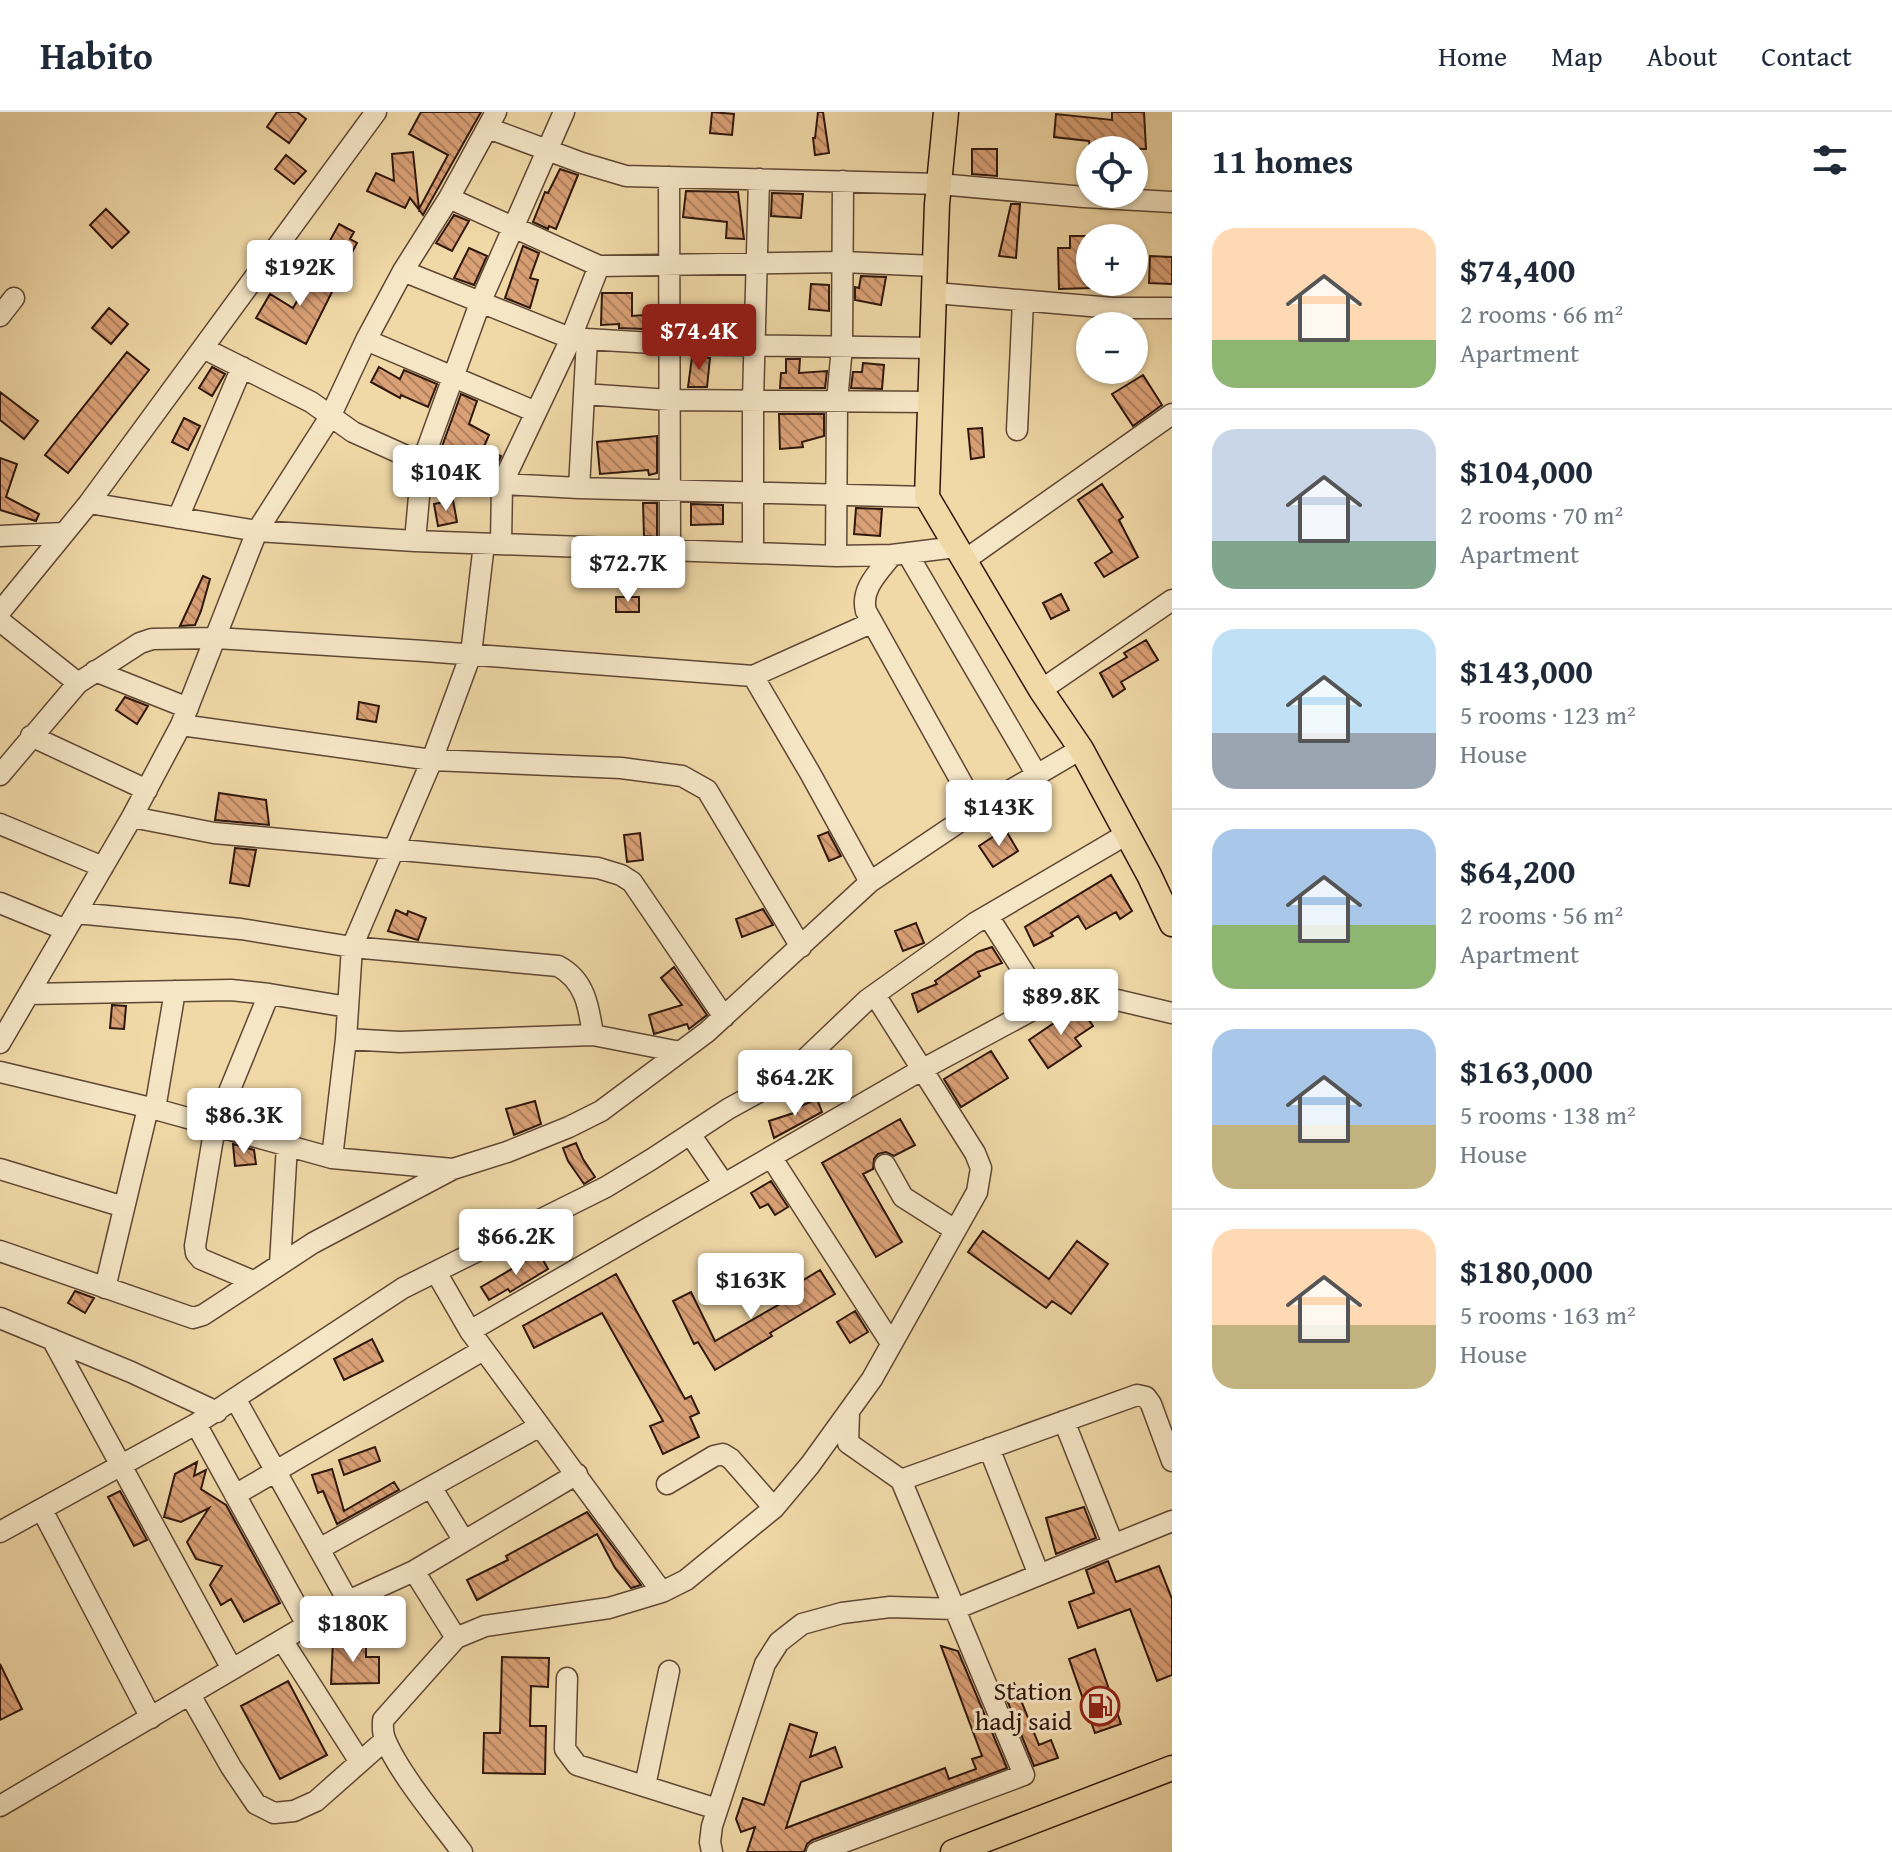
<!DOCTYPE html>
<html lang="en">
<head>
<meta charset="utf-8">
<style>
  :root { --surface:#fff; --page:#f6f6f7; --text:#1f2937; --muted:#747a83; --line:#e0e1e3; --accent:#8f2418 }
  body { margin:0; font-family:"Gentium Book Plus",serif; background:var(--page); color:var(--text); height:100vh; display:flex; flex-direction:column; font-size:30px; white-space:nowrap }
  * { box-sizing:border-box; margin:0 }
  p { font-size:26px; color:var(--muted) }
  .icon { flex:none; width:44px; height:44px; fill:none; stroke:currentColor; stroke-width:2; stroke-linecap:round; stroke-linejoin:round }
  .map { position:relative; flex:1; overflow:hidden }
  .side { display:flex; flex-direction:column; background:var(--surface); width:720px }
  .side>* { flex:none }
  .controls { position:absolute; left:1076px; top:24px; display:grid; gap:16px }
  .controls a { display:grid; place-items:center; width:72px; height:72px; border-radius:50%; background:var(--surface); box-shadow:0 2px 6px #0004; font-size:40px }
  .price { position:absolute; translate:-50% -68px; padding:0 18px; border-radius:8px; background:#fff; color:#222; font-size:26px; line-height:52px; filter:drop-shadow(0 2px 4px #0008) }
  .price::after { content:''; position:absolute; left:50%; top:48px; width:24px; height:18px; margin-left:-12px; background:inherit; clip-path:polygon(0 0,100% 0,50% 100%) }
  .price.active { background:var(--accent); color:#fff }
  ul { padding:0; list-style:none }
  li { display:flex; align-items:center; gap:24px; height:200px; padding:0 40px }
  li+li { border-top:2px solid var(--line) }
  li span { display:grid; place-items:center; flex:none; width:224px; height:160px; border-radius:24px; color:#555 }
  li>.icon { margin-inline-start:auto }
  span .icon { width:96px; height:96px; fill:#fffc; stroke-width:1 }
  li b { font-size:34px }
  h2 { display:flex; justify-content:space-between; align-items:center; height:96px; padding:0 40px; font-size:34px }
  header { display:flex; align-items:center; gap:48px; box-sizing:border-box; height:112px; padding:0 40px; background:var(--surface); border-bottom:2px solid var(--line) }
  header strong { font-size:38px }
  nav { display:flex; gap:44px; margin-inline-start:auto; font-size:28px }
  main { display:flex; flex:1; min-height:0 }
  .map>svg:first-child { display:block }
  .building { fill:url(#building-back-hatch); stroke:#2f170d; stroke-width:2 }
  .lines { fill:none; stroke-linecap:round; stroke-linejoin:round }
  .minor-casing { stroke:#5f4734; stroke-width:23 }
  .major-casing { stroke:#2f170d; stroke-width:27 }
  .minor { stroke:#f5e6c6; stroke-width:20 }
  .major { stroke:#f0d8a7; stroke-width:24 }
  .labels { text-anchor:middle; stroke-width:6; stroke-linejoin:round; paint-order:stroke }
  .poi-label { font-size:26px; fill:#2f170d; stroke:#f5e6c6; text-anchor:end }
</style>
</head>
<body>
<header>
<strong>Habito</strong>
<nav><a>Home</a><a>Map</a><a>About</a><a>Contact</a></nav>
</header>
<main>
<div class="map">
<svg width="1172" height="1740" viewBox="0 0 1172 1740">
  <defs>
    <pattern id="building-back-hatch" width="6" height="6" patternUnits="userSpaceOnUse" patternTransform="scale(2)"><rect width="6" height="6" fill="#daa076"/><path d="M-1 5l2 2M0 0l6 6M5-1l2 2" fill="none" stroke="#b1815f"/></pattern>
  </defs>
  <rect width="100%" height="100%" fill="#f0d8a7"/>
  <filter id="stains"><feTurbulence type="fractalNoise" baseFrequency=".0025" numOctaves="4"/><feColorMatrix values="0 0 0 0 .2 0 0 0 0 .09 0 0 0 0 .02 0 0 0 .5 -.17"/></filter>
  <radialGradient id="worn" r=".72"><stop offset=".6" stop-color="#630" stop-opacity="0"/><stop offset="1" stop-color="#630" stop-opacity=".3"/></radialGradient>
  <path class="building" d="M277,0H297L306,7L289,31L267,15Z
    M421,0H481L423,103L410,86L405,96L367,79L376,61L394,69L392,42L413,40L419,97L448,43L409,22Z
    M712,0L734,2L732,23L710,21Z
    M818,0H823L829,41L815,43L813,26H815Z
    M1112,0H1144L1146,37L1090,36L1089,29L1054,25L1056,2L1112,8Z
    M972,37H997V64L972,62Z
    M286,43L306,59L294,72L275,57Z
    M560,57L578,63L556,117L549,114L548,117L533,110L545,80L548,81Z
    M686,79L738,80L744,127L726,126L727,110L683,105Z
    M772,81L803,82L801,106L771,104Z
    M1011,92H1020L1016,146L999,144Z
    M106,97L129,120L112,136L90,113Z
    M454,103L469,109L452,139L436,131Z
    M339,112L354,120L350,127L357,131L349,146L327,134Z
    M1070,124H1087L1090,176L1059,177L1058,136H1070Z
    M523,134L539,141L530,166L538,168L530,196L505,186Z
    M469,136L487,144L474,173L454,166Z
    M1150,144L1172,145V172L1149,171Z
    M322,152L336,167L327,175L333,178L306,232L256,206L270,182L293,196L313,161Z
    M861,164L886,165L881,193L855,188V175L859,176Z
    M811,172L829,173V199L809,197Z
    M602,181H632V204L644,203V217L619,216V212L601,213Z
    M109,196L128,212L111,232L92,216Z
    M127,240L149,258L68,361L45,343Z
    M692,245L710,246L707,275H688Z
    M786,247H800L799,261L827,259L825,276H780L781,261H786Z
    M863,251L884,253L882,277L851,276L853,260H862Z
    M212,255L225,262L212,284L199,276Z
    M379,255L400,267L404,258L437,272L428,295L401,283L400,286L371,270Z
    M1143,263L1162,293L1133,314L1112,282Z
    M0,280L38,309L24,327L0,308Z
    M461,282L477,289L469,312L489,323L483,337L501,344L495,357L440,340Z
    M779,302H824V324L802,330L803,335L780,337Z
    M184,306L200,314L188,338L172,330Z
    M982,316L984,345L971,347L968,317Z
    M657,324V361L649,363L648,358L600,362L597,330Z
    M0,346L17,352L6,385L39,402L36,409L0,398Z
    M1102,372L1123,405L1119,408L1138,445L1104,465L1095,451L1112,440L1078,388Z
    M453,388L457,410L438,414L434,392Z
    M643,391H657V425L644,424Z
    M691,392L723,393V412L691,413Z
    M856,396L882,397L880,424L854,422Z
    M203,464L210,467L201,499L195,513L180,514Z
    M1061,482L1069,498L1051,507L1043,491Z
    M616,485H639V500H616Z
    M1146,528L1158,548L1121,570L1125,577L1113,585L1100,561L1127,545L1124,541Z
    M125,585L148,594L137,612L116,598Z
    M359,590L379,594L376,610L357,607Z
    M219,681L266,688L269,713L215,708Z
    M1005,717L1018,739L993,755L979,734Z
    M828,720L841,744L829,749L818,724Z
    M640,721L643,748L627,750L624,723Z
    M235,736L256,738L249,774L230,771Z
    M1111,763L1132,799L1120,807L1116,800L1086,817L1078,804L1051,821L1053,824L1034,834L1025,815Z
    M763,797L773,813L742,825L736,807Z
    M396,798L407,803L408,799L426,806L418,828L388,819Z
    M916,811L924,831L903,839L895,819Z
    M992,835L1002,851L978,860L980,864L918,900L912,882L937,872L935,869L977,840Z
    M674,855L707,903L689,917L687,912L654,922L649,903L682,893L661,866Z
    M112,893L126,894L124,917L110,916Z
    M1079,894L1093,914L1075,926L1081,934L1048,956L1029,928Z
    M991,939L1008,966L961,995L944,967Z
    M817,987L822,1000L774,1026L769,1009L797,1000L796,996Z
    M250,988L266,998L258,1012L241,1004Z
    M535,989L541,1012L514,1023L506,997Z
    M900,1007L915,1033L894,1044L886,1040L878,1042L874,1047L873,1057L863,1062L902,1130L876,1145L822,1051Z
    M576,1031L583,1047L595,1065L584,1072L568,1049L563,1036Z
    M233,1032L254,1038L256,1052L235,1054Z
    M771,1069L788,1095L775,1103L768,1092L760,1096L751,1081Z
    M983,1119L1049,1167L1077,1129L1108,1152L1071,1202L1052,1189L1046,1196L968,1140Z
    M539,1141L548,1157L510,1180L508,1177L489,1188L481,1175Z
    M820,1158L835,1182L770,1221L772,1224L715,1258L698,1230L694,1232L673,1189L691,1180L715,1229L801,1180L797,1172Z
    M616,1162L685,1287L691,1284L699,1301L690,1305L699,1325L663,1342L650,1314L663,1309L602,1201L534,1236L523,1214Z
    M75,1179L94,1186L85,1201L68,1191Z
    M855,1199L868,1220L850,1231L837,1210Z
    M372,1227L383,1249L344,1268L334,1247Z
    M375,1335L380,1349L344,1363L339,1348Z
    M197,1350L194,1364L206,1358L201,1377L226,1393L280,1491L244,1510L231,1487L221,1493L210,1473L222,1454L196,1447L187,1430L209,1396L181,1410L164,1405L175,1362Z
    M332,1357L344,1399L394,1370L399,1378L337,1412L323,1379L318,1381L312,1363Z
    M120,1379L147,1428L134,1434L108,1385Z
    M1084,1395L1096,1426L1056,1442L1046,1406Z
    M587,1400L641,1473L631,1476L615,1456L597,1422L477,1488L467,1468L508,1448L506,1444Z
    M1108,1449L1116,1470L1159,1454L1172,1487V1563L1157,1569L1130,1497L1078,1516L1069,1490L1094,1481L1086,1458Z
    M333,1529H366V1545H379V1571L331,1572Z
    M941,1534L958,1539L1007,1656L812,1728L807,1732L804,1740H747L755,1715L741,1720L736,1707L743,1686L764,1693L790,1612L817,1621L810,1645L835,1635L842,1655L801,1670L786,1716L945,1656L949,1667L976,1657L972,1647L982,1644Z
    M1095,1537L1121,1612L1095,1621L1069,1547Z
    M502,1545L549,1546L548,1575L531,1574L530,1614H546L545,1662L483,1661L484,1621H500Z
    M0,1552L22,1597L0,1608Z
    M288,1569L327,1643L280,1667L241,1594Z
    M1014,1571L1039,1633L1051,1628L1058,1646L1034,1654L1002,1576Z"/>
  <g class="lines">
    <g class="minor-casing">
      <path id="minor" d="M488,16L582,51L626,64L939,72L1084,85L1172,90
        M669,65L670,438
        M449,86L599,154L843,150L935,154
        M403,159L570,226L669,232L933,236
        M935,181L1113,196H1172
        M0,204L14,186
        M366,228L536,300
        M203,236L311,290L353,320L422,351L459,364L502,372L579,376L927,385
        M584,282L669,288L931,290
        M1017,318L1023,189
        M579,376L587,227
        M89,391L257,419L415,429L836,444L892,443L956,435
        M178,406L242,255
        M0,424L64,421
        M415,429L422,351L480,191L564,0
        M501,432L502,372L568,233L599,154
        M753,439V288L759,67
        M907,441L1037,663
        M892,443C879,460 860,477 866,499L977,698
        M836,444L837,289L842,235L843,69
        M965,448L1172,302
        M0,500L89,391L376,0
        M0,509L78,571
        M95,559L188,596
        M753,564L810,661L870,770
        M1041,578L1172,488
        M181,613L432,648L621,656L682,664L707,678L801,835
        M31,624L147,678
        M0,663L78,571L140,531L152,527L216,526L424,539L753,564L871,511
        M132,705L214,721L598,756L621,763L632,770L724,905
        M0,712L103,755
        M0,791L66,818
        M76,801L241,817L352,835L558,854C585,868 589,895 593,923
        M988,804L1044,892
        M29,882L231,878L269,882L348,895
        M346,927L400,930L593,923L680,940
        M0,931L132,705L181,613L257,419L330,305L366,228L403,159L449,86L496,0
        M0,960L155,997L332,1046L453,1057
        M155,997L175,879
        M690,1022L724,1072
        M771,1045L891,1231
        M332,1046L346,927L352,835L432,648L471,542L484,432
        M885,1053L903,1085L955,1118
        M0,1057L124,1095
        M0,1139L193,1206L203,1203L313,1131L453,1057L507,1040L569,1015L601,999L707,920L870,770L977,698L1081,637
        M280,1152L287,1033
        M436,1160L470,1219L662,1480
        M253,1169L201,1147L196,1141L195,1134L215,1014L269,882
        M105,1176L148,996
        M0,1206L131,1260L217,1300
        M470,1219L923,957L1064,881L1079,879L1172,901
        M52,1227L232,1557
        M236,1288L348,1489
        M1064,1309L1113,1432
        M196,1312L307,1513
        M989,1336L1039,1463
        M901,1368L1137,1283L1146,1285L1151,1292L1172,1349
        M667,1372L714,1344L723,1342L731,1347L774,1396L810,1353L872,1267L977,1080L981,1056L975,1041L875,883
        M431,1375L464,1429
        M235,1383L483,1238
        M42,1398L151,1606
        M0,1420L196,1312L403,1176L606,1075L652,1047L728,997L768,975L802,950L867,888L975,811L1127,722
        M319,1437L540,1314
        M414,1459L577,1362
        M282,1528L360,1650
        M567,1566L565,1637L577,1653L717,1697
        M190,1583L231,1655L256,1692L274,1701L294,1699L316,1689L385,1628
        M645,1674L669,1559
        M0,1694L348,1489L414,1459L456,1526
        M462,1740C439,1709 398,1660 385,1627C382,1620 383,1615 383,1608L456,1526L485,1514L609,1496L662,1480L686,1468L774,1396
        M712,1740L710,1730L712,1714L765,1552L779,1530L802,1512L842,1501L890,1495L955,1497L1172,1409
        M817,1740L1024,1663L901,1368L848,1331L849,1301"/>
    </g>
    <g class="major-casing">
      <path id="major" d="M946,0L937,92L927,385L1041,578L1081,637L1149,763L1172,812
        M953,1740L1172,1656"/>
    </g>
    <use href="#minor" class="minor"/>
    <use href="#major" class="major"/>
  </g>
  <defs>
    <g id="fuel-ring" transform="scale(2)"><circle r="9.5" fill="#f5e6c6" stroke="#8f2418" stroke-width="1.5"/><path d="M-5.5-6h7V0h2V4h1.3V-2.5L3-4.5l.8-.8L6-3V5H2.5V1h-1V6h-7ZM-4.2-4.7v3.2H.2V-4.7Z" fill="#8f2418"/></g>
  </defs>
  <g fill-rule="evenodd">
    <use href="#fuel-ring" x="1100" y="1594"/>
  </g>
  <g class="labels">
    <g class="poi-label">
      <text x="1072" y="1588">Station<tspan x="1072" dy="30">hadj said</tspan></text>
    </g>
  </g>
  <rect width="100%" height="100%" filter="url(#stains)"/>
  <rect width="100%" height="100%" fill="url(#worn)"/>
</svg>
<div class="controls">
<a><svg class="icon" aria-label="locate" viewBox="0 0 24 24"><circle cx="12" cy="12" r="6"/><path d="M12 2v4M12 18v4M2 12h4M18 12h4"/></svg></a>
<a>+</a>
<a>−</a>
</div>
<b class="price" style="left:300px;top:196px">$192K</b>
<b class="price active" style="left:699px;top:260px">$74.4K</b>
<b class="price" style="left:446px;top:401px">$104K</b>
<b class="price" style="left:628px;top:492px">$72.7K</b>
<b class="price" style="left:999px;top:736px">$143K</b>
<b class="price" style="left:1061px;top:925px">$89.8K</b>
<b class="price" style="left:795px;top:1006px">$64.2K</b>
<b class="price" style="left:244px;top:1044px">$86.3K</b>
<b class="price" style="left:516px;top:1165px">$66.2K</b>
<b class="price" style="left:751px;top:1209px">$163K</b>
<b class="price" style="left:353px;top:1552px">$180K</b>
</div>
<section class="side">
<h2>11 homes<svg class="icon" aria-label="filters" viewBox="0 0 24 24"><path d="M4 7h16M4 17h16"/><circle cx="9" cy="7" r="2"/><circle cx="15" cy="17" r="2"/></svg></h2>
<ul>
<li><span style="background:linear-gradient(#ffd9b3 70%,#8fb573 0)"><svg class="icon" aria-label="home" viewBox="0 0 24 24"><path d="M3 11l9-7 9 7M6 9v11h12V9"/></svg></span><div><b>$74,400</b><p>2 rooms · 66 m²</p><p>Apartment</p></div></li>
<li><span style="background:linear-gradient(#c9d6e8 70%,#7fa58c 0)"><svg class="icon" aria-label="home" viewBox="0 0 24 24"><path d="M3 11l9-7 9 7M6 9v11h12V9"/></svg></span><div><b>$104,000</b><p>2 rooms · 70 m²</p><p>Apartment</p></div></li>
<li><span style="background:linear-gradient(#bfe0f5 65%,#9aa5b1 0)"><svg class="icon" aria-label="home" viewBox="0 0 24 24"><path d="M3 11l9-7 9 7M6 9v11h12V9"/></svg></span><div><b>$143,000</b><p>5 rooms · 123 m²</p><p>House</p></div></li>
<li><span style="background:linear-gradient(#a9c7e8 60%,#8fb573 0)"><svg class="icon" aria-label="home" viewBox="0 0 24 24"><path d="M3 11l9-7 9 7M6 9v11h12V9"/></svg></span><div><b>$64,200</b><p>2 rooms · 56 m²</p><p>Apartment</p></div></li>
<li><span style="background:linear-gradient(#a9c7e8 60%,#c2b280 0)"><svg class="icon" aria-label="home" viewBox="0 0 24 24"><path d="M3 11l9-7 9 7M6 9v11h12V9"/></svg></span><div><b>$163,000</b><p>5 rooms · 138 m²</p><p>House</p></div></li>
<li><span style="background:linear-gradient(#ffd9b3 60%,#c2b280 0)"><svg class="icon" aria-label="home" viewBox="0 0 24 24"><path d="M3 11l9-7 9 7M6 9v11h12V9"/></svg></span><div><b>$180,000</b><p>5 rooms · 163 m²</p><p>House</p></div></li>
</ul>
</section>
</main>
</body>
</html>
